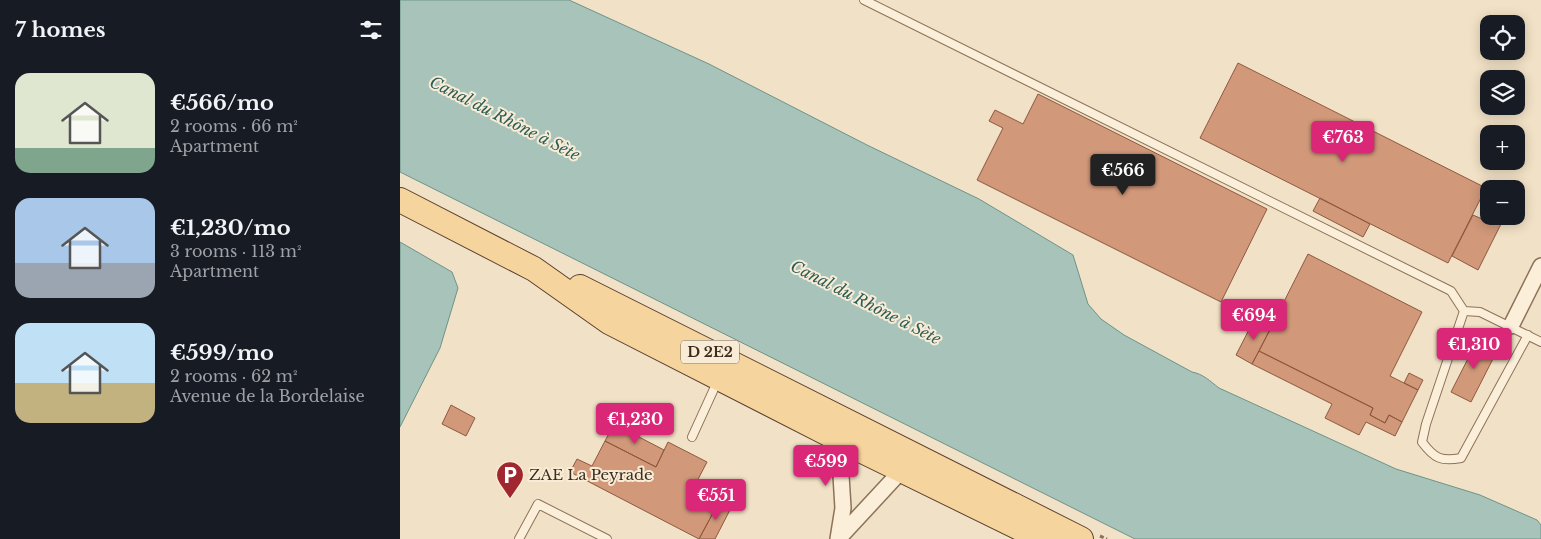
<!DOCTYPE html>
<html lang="en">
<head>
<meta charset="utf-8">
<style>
  :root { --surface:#171b24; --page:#20242c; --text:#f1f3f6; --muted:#9ea1a6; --accent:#db2777 }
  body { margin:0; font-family:"Libre Baskerville",serif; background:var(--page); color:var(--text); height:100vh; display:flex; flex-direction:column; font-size:19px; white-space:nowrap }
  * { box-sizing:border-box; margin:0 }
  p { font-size:16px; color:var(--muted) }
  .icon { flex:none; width:28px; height:28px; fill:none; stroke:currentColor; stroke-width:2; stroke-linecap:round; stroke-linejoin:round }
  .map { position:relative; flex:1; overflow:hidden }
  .drawer { display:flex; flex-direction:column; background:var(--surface); width:400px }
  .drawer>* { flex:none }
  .tools { position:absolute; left:1080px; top:15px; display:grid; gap:10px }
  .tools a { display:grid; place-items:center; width:45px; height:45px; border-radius:10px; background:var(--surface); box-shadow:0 2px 12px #0003; font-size:25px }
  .price { position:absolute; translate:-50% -42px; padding:0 11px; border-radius:5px; background:var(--accent); color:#fff; font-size:16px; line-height:32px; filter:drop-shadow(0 1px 2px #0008) }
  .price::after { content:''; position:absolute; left:50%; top:30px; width:15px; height:11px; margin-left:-8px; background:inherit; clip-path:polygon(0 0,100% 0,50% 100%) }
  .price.selected { background:#222; color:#fff }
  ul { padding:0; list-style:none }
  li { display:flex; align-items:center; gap:15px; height:125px; padding:0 15px }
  li span { display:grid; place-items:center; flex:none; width:140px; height:100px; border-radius:15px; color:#555 }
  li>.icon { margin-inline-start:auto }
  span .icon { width:60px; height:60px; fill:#fffc; stroke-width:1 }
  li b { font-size:21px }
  h2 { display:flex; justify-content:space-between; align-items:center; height:60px; padding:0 15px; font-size:21px }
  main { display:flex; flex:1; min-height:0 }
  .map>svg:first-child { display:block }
  .water { fill:#a8c4ba; stroke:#6d9387 }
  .building { fill:#d1987a; stroke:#8e593f }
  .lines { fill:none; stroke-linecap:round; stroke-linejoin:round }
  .lane-casing { stroke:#8d725a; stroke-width:10 }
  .street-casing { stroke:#8d725a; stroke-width:18 }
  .primary-casing { stroke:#5b402f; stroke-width:26 }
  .path { stroke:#8d725a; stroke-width:3; stroke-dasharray:4 2.5; stroke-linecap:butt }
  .lane { stroke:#fbefda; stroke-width:8 }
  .street { stroke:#fbefda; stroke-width:15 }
  .primary { stroke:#f5d49d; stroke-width:24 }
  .labels { text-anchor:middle; stroke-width:4; stroke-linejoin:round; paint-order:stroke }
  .shield { fill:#f8ecd6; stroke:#756556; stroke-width:1 }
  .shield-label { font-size:14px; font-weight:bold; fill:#3d2b1f }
  .poi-label { font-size:15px; fill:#3d2b1f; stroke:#f8ecd6; text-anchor:start }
  .water-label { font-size:16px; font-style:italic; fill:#2d5d57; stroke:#f8ecd6 }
</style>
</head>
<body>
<main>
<section class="drawer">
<h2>7 homes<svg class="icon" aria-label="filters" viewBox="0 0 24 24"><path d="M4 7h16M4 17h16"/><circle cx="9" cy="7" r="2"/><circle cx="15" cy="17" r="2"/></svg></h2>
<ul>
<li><span style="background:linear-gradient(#dfe7d0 75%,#7fa58c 0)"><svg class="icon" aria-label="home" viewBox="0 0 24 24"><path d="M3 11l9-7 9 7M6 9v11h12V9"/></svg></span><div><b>€566/mo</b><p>2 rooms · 66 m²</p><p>Apartment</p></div></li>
<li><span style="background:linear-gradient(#a9c7e8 65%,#9aa5b1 0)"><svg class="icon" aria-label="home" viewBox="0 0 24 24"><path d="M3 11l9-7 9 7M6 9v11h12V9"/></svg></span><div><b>€1,230/mo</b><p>3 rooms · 113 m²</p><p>Apartment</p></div></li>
<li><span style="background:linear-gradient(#bfe0f5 60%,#c2b280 0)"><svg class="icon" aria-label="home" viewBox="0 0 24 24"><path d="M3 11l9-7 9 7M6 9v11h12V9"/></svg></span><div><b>€599/mo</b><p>2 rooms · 62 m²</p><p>Avenue de la Bordelaise</p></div></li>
</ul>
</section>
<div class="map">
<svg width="1141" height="539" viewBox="0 0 1141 539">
  <rect width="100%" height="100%" fill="#f1e1c6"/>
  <path class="water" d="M0,0H169L309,64L467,145L579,199L673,255L688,304L701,319L724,335L792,372C803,374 810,381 819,388L996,469L1080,495L1137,520L1141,525V539H735L0,172Z
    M0,242L52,272L58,288L40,348L0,427Z"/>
  <path class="building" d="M838,63L1086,188L1048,263L800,138Z
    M638,94L867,209L821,302L577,180L603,128L589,121L595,110L623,124Z
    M920,198L970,224L963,237L913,211Z
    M1086,212L1089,213V216H1095L1103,220L1078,270L1052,256L1073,215L1082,219Z
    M908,254L1022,312L990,376L1018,390L1002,422L989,415L985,423L970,415L973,408L859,351Z
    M855,318L872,326L852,364L836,355Z
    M1078,339L1098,349L1071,402L1051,392Z
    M859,351L973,408L970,415L985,423L989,415L1002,422L995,436L966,422L959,435L925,418L932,404L852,364Z
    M1009,373L1023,380L1018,390L1004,383Z
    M51,405L75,418L66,436L42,424Z
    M214,424L264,450L256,467L205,441Z
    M205,441L256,467L268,442L307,462L294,487L320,500L299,539L170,472L177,459L192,466Z
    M320,500L332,506L315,539H299Z"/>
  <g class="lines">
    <g class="lane-casing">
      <path id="lane" d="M464,0L1051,291L1064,311L1080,312L1141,342
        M1064,311L1026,424L1022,442C1034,458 1041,462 1061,458L1128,335
        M292,437L318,380
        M119,539L138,504L207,539"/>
    </g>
    <g class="street-casing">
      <path id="street" d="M1111,326L1141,266
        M439,538L502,470
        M438,539L443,508L440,459L446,443"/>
    </g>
    <g class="primary-casing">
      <path id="primary" d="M0,200L134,269L209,322L446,443L642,539
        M180,287L681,539"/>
    </g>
    <path class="path" d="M700,536L707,539"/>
    <use href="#lane" class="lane"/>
    <use href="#street" class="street"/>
    <use href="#primary" class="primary"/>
  </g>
  <defs>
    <g id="parking-pin" transform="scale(1.4375)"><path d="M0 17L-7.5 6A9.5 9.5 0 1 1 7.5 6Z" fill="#a02730" stroke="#f8ecd6"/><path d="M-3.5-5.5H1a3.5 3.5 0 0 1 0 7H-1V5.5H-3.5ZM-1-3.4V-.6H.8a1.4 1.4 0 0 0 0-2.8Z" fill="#fff"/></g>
  </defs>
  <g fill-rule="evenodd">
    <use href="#parking-pin" x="110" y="475"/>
  </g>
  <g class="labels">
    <rect class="shield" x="281" y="340.5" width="58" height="23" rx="4"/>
    <g class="shield-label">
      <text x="310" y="357">D 2E2</text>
    </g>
    <g class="poi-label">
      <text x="129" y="480">ZAE La Peyrade</text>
    </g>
    <g class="water-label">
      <text transform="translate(105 118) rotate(27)" y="6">Canal du Rhône à Sète</text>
      <text transform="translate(466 302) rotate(27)" y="6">Canal du Rhône à Sète</text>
    </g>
  </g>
</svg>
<div class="tools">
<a><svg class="icon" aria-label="locate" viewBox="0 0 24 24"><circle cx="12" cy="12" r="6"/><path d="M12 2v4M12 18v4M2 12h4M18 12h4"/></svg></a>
<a><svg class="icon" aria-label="layers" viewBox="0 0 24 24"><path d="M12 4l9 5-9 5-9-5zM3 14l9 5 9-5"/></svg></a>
<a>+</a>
<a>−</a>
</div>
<b class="price" style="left:943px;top:163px">€763</b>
<b class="price selected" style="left:723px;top:196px">€566</b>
<b class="price" style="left:854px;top:341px">€694</b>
<b class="price" style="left:1074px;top:370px">€1,310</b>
<b class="price" style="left:235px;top:445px">€1,230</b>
<b class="price" style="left:426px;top:487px">€599</b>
<b class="price" style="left:316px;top:521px">€551</b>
</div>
</main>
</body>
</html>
